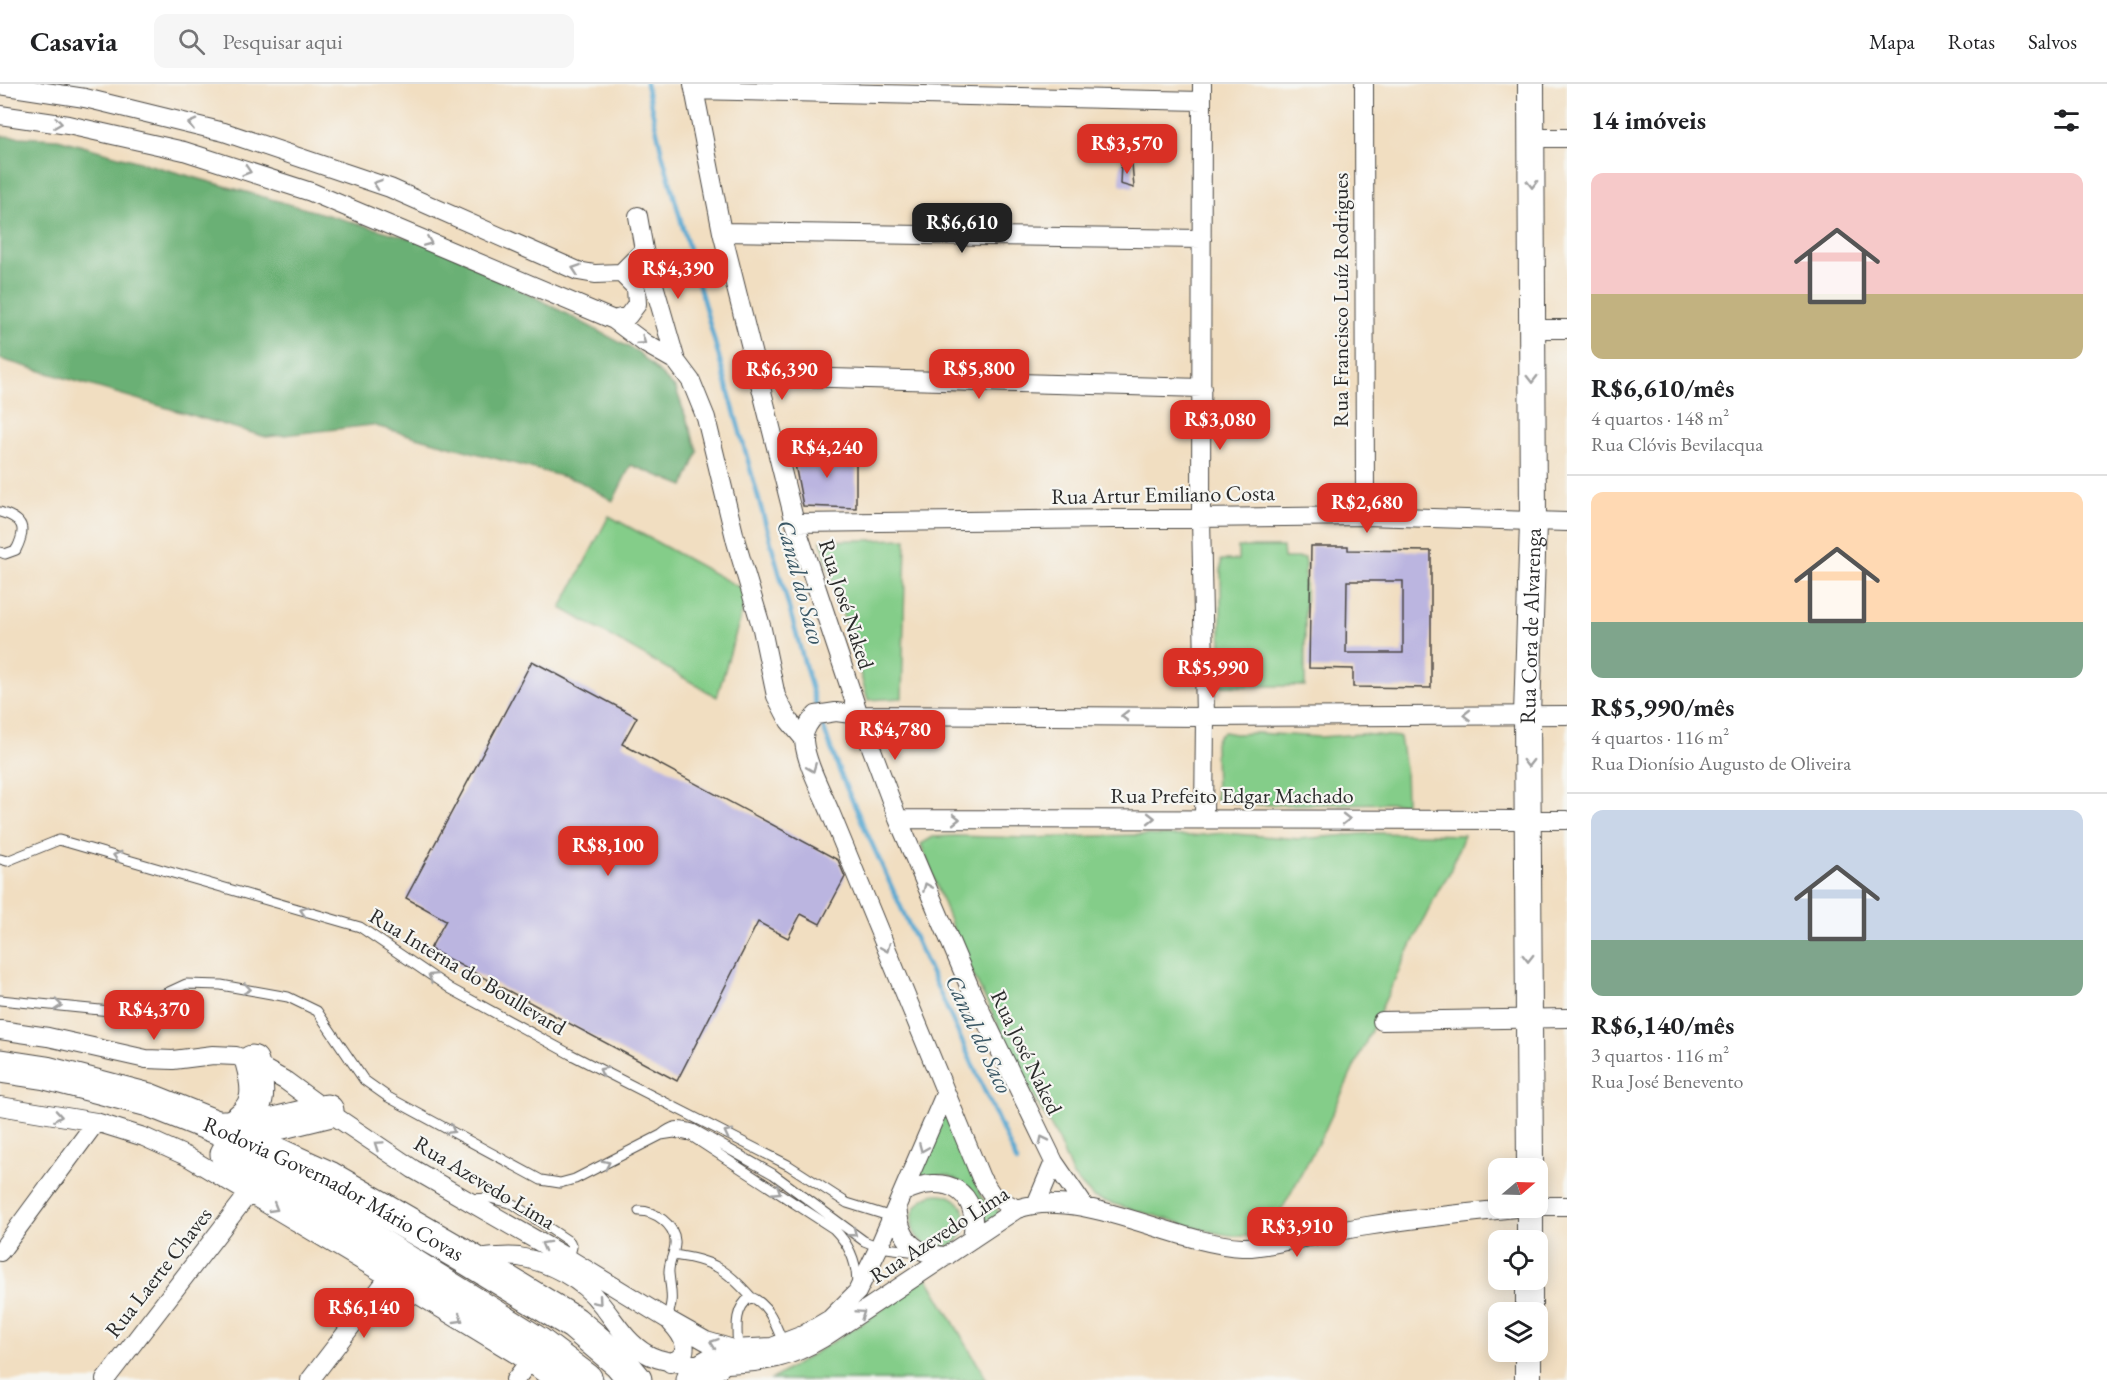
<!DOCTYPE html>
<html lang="pt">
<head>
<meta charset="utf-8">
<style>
  :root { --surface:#fff; --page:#f6f6f6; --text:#202124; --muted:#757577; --line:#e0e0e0; --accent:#d93025 }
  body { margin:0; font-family:"EB Garamond",serif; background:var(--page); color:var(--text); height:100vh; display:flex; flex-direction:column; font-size:22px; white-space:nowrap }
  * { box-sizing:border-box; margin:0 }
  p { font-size:20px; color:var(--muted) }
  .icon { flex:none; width:33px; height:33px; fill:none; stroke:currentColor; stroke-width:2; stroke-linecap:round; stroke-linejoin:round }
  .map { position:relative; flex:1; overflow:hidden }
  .drawer { display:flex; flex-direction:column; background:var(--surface); width:540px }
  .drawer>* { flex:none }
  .needle { width:39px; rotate:71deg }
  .tools { position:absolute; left:1488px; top:1074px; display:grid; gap:12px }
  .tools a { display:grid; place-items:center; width:60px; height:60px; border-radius:12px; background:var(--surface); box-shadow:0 3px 15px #0003; font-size:30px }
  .price { position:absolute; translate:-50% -51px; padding:0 14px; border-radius:12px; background:var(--accent); color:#fff; font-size:20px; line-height:39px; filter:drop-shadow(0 2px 3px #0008) }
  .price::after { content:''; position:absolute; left:50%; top:36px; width:18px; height:14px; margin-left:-9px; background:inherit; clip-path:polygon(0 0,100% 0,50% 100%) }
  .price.active { background:#222; color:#fff }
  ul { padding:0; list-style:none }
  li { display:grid; align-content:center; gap:12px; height:318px; padding:0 24px }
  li+li { border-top:2px solid var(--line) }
  li span { display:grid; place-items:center; height:186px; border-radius:12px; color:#555 }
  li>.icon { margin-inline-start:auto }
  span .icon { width:108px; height:108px; fill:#fffc; stroke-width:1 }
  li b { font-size:26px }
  h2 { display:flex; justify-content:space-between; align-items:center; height:72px; padding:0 24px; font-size:26px }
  header { display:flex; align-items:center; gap:36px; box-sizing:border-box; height:84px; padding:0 30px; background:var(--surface); border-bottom:2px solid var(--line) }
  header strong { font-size:28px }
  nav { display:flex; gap:33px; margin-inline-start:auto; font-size:21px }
  .search { width:420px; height:54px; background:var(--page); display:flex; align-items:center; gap:15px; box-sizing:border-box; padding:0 21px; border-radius:12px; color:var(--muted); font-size:22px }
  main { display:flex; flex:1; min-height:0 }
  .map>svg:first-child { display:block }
  .green { fill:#84cd89; stroke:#587c5a; stroke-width:1.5 }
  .forest { fill:#6bb075; stroke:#4b6e50; stroke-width:1.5 }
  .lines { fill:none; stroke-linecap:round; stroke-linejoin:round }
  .stream { stroke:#57a8d1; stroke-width:4.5 }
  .building { fill:#bbb5e0; fill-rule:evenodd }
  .lane-casing { stroke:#494642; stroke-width:11 }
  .street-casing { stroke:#494642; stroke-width:20 }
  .secondary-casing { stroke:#494642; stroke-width:28 }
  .highway-casing { stroke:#494642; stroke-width:35 }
  .lane { stroke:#fff; stroke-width:9 }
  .street { stroke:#fff; stroke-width:18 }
  .secondary { stroke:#fff; stroke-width:26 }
  .highway { stroke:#fff; stroke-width:33 }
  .oneway { stroke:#a0a0a0 }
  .labels { text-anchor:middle; stroke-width:4.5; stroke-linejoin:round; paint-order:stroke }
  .street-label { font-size:22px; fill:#2b2b2b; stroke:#f6f6f2 }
  .water-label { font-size:24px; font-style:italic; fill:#3a5765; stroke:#f6f6f2 }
</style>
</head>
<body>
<header>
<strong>Casavia</strong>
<div class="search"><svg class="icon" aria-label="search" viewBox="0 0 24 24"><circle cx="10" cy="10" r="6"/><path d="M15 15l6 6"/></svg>Pesquisar aqui</div>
<nav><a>Mapa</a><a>Rotas</a><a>Salvos</a></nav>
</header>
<main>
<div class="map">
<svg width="1567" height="1296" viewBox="0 0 1567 1296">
  <rect width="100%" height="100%" fill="#f6f6f2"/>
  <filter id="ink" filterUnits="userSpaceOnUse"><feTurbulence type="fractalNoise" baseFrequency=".0167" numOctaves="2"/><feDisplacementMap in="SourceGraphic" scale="12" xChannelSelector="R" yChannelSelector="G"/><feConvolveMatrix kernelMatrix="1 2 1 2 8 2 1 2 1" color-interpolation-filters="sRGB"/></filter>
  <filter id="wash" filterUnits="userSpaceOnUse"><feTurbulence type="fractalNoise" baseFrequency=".008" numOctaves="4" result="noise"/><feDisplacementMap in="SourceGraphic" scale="24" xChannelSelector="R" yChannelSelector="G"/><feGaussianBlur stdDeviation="1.35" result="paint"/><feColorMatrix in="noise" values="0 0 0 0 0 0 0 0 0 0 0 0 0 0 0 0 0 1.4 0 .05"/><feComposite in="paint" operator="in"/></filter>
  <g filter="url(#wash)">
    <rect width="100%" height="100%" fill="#f1dec1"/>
    <path class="green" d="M609,432L748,508L717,613L561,524Z
      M906,455L902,614L868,616L821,457Z
      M1238,463H1283L1284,474H1305V602H1221V476H1238Z
      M1224,648L1235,650L1257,649L1320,653L1361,650L1400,653L1405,685L1406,719L1256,721L1216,716L1215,659L1218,652Z
      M1223,749L1299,755L1375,749L1464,751L1449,790L1439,805L1402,880L1323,1050L1269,1149C1234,1158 1200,1145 1167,1135C1146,1129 1125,1124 1104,1117L1093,1113L1073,1092L1055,1049L1032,1010L961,866L921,760L933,753L955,752L1028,754L1136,751L1193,752Z
      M944,1027L982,1114L1001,1129L982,1141C981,1120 971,1100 949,1092C940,1089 925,1093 916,1093Z
      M912 1137a27 27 0 1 1 54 0a27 27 0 1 1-54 0Z
      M927,1193L987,1296H771L863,1239Z"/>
    <path class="forest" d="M0,52L58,55L441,163L638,268L676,305L698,368L684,402L631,381L613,417L579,397L372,341L266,353L0,275Z"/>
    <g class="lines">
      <path class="stream" d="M646,0L662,69L817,624
        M822,640L842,694L1017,1078"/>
    </g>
    <g id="blocks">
      <path class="building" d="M1121,79H1132L1134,104L1120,100Z
        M856,368V424L803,422L793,370Z
        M1311,462H1348V466L1431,467V604L1353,603V585L1309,584ZM1347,497H1403V569H1346Z
        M532,577L637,633L622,660L838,776L845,793L820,840L801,830L788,854L758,838L677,997L430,865L446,836L406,814Z"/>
    </g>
  </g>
  <g filter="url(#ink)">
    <use href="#blocks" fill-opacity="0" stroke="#494642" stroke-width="1.5"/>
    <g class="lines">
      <g class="lane-casing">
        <path id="lane" d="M0,428C24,435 27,444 16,466L5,470L0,468
          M0,775L7,777L59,756L360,843L451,905L570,970L788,1081L847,1119L892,1133
          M0,916L110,927L134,924L186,900L221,901L288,913L317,927L364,996L388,1013L541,1096L560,1099L575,1095L661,1051L674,1049L691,1052L834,1145C849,1160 857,1178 857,1200
          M661,1051C673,1041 678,1041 693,1045L773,1090L864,1157L879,1163L917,1168
          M471,1115L490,1114L513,1120L570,1158L572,1163L569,1175
          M639,1127C655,1127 674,1140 675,1157C676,1168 668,1178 669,1189C671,1211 674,1213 667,1235
          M673,1171C712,1176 725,1184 751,1213
          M738,1265C737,1247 733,1224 751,1213C770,1221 775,1241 783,1258"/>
      </g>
      <g class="street-casing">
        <path id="street" d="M693,0L722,148L795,439L859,631L898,735L973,911L1054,1078L1085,1123
          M1202,0L1201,433L1205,633L1204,734
          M1364,0L1365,432
          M0,1L85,14L224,48L390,104L578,187L595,190L621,189L644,166
          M694,6L1202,17
          M0,31L68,41L184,67L311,108L614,236L646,260L676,277
          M1532,54H1567
          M638,132L644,166L676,277L691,297L706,334L736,458L762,545L776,612L789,637L804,655
          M722,148L1202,155
          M614,236L628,232L637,220L636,204L621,189
          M1532,245H1567
          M757,292L1202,304
          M795,439L1365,432L1567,438
          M898,735L1567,736
          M1382,937L1567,934
          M0,946L48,953L146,975L173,976L213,971L236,972L252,978L286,997L327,1027L413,1085L569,1175L667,1235L706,1257L733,1265L772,1263L803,1251L830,1235L857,1208L879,1163L945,1010
          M0,1022L96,1038L144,1053L188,1073L389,1193L529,1278L553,1296
          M904,1108C945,1088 981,1106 972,1155
          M1037,1118L1054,1078
          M897,1122C900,1156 913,1170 947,1172
          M1538,1122H1567
          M1017,1125L993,1112L981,1094L831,730C822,708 806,679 804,657C803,647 809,638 816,631L836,628L859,631L1205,633L1567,631
          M0,1168L96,1038
          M474,1175C488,1174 505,1171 519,1173C549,1178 583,1196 601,1220C615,1237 626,1258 647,1270C672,1285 747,1281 777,1274C794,1270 808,1263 823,1254L1017,1125C1079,1102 1175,1160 1242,1163C1258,1164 1275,1159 1291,1156C1317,1152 1342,1146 1367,1142C1417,1134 1466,1129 1516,1124
          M670,1279C694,1270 684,1253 671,1239
          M105,1296L249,1109
          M310,1296L389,1193
          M515,1296L529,1278"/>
      </g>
      <g class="secondary-casing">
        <g id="secondary">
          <path id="s1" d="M1530,1084L1527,631L1533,438L1531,0"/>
          <path d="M1530,1156V1124"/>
          <path d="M1529,1228V1196"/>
          <path d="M1528,1296V1268"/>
        </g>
      </g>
      <g class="highway-casing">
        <g id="highway">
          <path id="s2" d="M0,982L46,989L149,1016L219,1044L329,1094L469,1175L574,1239L620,1278L635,1296"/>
          <path d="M233,1042C261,1025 260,1007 252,978"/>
          <path d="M223,1043H262L327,1027"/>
          <path d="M227,1070L333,1132L537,1259L586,1296"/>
          <path d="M693,1296L696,1290L715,1279"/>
        </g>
      </g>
      <use href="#lane" class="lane"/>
      <use href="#street" class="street"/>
      <use href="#secondary" class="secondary"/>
      <use href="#highway" class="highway"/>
    </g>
    <defs><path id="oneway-chevron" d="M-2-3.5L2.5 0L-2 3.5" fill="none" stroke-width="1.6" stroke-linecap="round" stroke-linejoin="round" transform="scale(1.5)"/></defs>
    <g class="oneway">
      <use href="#oneway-chevron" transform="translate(58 39) rotate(8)"/>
      <use href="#oneway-chevron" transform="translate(192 40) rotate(-166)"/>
      <use href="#oneway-chevron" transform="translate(247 87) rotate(18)"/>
      <use href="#oneway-chevron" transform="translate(377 100) rotate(-161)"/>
      <use href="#oneway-chevron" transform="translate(1532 100) rotate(90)"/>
      <use href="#oneway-chevron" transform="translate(428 158) rotate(23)"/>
      <use href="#oneway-chevron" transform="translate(576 185) rotate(-161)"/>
      <use href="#oneway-chevron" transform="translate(642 257) rotate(35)"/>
      <use href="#oneway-chevron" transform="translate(1532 295) rotate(90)"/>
      <use href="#oneway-chevron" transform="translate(1467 631) rotate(180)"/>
      <use href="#oneway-chevron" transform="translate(1125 632) rotate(-180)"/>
      <use href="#oneway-chevron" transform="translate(1528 679) rotate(90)"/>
      <use href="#oneway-chevron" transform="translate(812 684) rotate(68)"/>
      <use href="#oneway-chevron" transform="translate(1151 734)"/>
      <use href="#oneway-chevron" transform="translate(956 735)"/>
      <use href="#oneway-chevron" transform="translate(1346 735)"/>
      <use href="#oneway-chevron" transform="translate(117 772) rotate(-164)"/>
      <use href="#oneway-chevron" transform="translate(927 803) rotate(-113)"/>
      <use href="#oneway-chevron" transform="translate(304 827) rotate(-164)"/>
      <use href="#oneway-chevron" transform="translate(886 864) rotate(68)"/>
      <use href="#oneway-chevron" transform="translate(1528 874) rotate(90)"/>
      <use href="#oneway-chevron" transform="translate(432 893) rotate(-148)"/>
      <use href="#oneway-chevron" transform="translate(247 905) rotate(8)"/>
      <use href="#oneway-chevron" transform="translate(58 921) rotate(6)"/>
      <use href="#oneway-chevron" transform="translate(603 987) rotate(-153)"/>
      <use href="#oneway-chevron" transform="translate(58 1032) rotate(9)"/>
      <use href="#oneway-chevron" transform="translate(451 1046) rotate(30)"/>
      <use href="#oneway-chevron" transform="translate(728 1049) rotate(-153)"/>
      <use href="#oneway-chevron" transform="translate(1043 1056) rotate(-116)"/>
      <use href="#oneway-chevron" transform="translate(378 1061) rotate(-146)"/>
      <use href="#oneway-chevron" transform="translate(923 1064) rotate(113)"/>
      <use href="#oneway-chevron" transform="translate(606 1080) rotate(-25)"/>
      <use href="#oneway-chevron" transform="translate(777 1107) rotate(33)"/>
      <use href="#oneway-chevron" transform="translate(274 1124) rotate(31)"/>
      <use href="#oneway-chevron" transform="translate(853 1149) rotate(38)"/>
      <use href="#oneway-chevron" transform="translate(545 1161) rotate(-151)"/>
      <use href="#oneway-chevron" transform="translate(598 1217) rotate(49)"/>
      <use href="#oneway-chevron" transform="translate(861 1230) rotate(-34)"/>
      <use href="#oneway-chevron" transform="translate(459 1235) rotate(31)"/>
      <use href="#oneway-chevron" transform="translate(714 1259) rotate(-161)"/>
    </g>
  </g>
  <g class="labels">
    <g class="street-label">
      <text transform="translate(1340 216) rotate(-90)" y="8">Rua Francisco Luíz Rodrigues</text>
      <text transform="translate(1163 410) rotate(-1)" y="8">Rua Artur Emiliano Costa</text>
      <text transform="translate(847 520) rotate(72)" y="8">Rua José Naked</text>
      <text dy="8" stroke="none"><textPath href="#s1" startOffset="542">Rua Cora de Alvarenga</textPath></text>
      <text x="1232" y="719">Rua Prefeito Edgar Machado</text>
      <text transform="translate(468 887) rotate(31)" y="8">Rua Interna do Boullevard</text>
      <text transform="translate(1027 968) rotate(64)" y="8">Rua José Naked</text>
      <text transform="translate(485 1098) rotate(31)" y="8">Rua Azevedo Lima</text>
      <text dy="8" stroke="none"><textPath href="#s2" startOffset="358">Rodovia Governador Mário Covas</textPath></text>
      <text transform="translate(939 1150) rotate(-33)" y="8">Rua Azevedo Lima</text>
      <text transform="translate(158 1188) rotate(-52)" y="8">Rua Laerte Chaves</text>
    </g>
    <g class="water-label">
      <text transform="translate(801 498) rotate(75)" y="8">Canal do Saco</text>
      <text transform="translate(979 950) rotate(65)" y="8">Canal do Saco</text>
    </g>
  </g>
</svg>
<div class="tools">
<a><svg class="needle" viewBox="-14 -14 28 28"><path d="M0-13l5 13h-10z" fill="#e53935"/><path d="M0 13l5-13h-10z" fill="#757577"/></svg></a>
<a><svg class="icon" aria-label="locate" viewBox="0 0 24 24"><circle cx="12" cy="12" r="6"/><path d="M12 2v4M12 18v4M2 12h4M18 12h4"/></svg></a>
<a><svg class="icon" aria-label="layers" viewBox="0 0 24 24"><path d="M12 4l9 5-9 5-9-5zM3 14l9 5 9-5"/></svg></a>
</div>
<b class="price" style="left:1127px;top:91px">R$3,570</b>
<b class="price active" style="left:962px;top:170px">R$6,610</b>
<b class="price" style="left:678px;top:216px">R$4,390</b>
<b class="price" style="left:979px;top:316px">R$5,800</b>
<b class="price" style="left:782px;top:317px">R$6,390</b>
<b class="price" style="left:1220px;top:367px">R$3,080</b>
<b class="price" style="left:827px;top:395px">R$4,240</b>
<b class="price" style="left:1367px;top:450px">R$2,680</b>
<b class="price" style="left:1213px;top:615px">R$5,990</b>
<b class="price" style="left:895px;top:677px">R$4,780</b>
<b class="price" style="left:608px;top:793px">R$8,100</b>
<b class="price" style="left:154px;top:957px">R$4,370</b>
<b class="price" style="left:1297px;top:1174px">R$3,910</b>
<b class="price" style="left:364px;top:1255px">R$6,140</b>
</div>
<section class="drawer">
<h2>14 imóveis<svg class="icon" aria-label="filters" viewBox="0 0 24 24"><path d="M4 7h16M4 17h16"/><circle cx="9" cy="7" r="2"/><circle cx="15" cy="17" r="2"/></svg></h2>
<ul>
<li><span style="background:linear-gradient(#f6c9c9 65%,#c2b280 0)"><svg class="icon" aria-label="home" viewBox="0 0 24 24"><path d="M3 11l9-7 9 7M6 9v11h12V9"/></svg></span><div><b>R$6,610/mês</b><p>4 quartos · 148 m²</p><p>Rua Clóvis Bevilacqua</p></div></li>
<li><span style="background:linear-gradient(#ffd9b3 70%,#7fa58c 0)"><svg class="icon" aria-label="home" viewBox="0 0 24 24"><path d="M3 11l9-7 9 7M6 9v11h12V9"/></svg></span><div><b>R$5,990/mês</b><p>4 quartos · 116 m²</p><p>Rua Dionísio Augusto de Oliveira</p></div></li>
<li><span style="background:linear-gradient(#c9d6e8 70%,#7fa58c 0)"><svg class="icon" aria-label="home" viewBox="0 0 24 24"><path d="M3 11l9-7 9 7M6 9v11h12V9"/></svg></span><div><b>R$6,140/mês</b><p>3 quartos · 116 m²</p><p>Rua José Benevento</p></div></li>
</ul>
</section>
</main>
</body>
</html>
